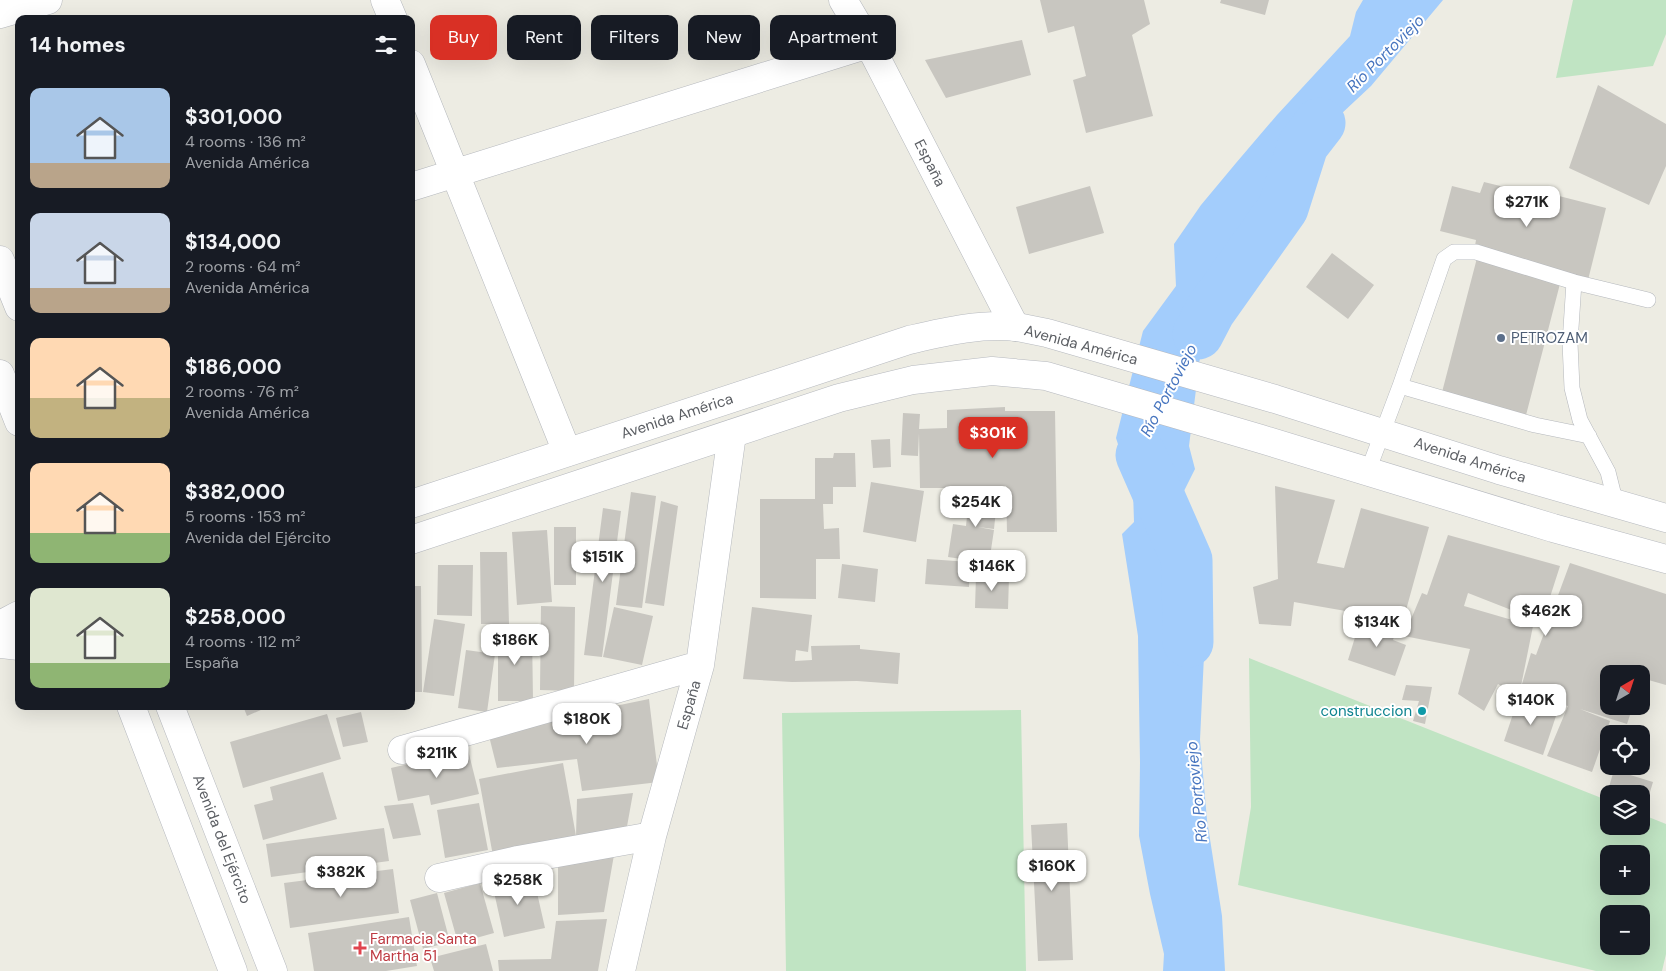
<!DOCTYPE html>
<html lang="en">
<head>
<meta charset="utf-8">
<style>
  :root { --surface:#171b24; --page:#242831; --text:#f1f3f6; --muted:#9ea1a6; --accent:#d93025 }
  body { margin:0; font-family:"DM Sans",sans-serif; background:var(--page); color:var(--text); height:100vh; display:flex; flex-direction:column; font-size:19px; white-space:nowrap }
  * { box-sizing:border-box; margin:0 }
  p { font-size:16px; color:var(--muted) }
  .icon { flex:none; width:28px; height:28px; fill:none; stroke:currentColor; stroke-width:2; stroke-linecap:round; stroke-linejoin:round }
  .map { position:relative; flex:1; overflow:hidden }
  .drawer { position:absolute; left:15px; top:15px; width:400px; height:695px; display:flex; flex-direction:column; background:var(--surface); border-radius:10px; box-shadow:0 5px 20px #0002 }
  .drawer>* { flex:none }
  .hud { position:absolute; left:430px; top:15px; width:475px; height:45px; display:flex; gap:10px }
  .needle { width:32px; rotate:39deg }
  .fabs { position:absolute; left:1600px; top:665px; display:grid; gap:10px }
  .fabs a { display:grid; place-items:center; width:50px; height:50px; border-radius:10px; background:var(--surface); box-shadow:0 5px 20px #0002; font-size:25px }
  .price { position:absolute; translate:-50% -42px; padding:0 11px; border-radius:10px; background:#fff; color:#222; font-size:16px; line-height:32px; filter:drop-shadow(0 1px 2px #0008) }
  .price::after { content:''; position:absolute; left:50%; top:30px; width:15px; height:11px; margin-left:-8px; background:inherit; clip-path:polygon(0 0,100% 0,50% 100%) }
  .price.selected { background:var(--accent); color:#fff }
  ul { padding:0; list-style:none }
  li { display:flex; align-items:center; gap:15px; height:125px; padding:0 15px }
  li span { display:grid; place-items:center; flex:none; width:140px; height:100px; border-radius:10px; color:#555 }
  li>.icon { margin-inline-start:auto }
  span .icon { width:60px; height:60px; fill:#fffc; stroke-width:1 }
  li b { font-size:21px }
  h2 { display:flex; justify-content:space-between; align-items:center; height:60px; padding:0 15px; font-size:21px }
  .tag { padding:0 18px; border-radius:10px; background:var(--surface); box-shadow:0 5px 20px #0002; font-size:18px; line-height:45px }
  .tag.selected { background:var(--accent); color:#fff }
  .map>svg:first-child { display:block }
  .green { fill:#c0e4c3; fill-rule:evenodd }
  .water { fill:#a3cdfc }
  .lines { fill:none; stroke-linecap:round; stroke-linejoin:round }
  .river { stroke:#a3cdfc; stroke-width:51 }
  .building { fill:#c8c6c0 }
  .lane-casing { stroke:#b5b8bd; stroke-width:16 }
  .street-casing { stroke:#b5b8bd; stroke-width:29 }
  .secondary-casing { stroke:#b6b9bf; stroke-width:29 }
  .lane { stroke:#fff; stroke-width:15 }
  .street { stroke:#fff; stroke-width:28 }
  .secondary { stroke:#fff; stroke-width:28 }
  .service-dot { fill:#5c6f8a; stroke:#fff; stroke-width:2 }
  .culture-dot { fill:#0f9aa8; stroke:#fff; stroke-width:2 }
  .health-dot { fill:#e0444e; stroke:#fff; stroke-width:2 }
  .labels { text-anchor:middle; stroke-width:4; stroke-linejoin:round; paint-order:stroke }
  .street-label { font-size:15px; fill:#5b5e63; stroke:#fff }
  .service-label { font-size:15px; fill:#4e5e75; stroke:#fff; text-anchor:start }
  .culture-label { font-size:15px; fill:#0d838f; stroke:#fff; text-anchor:end }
  .health-label { font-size:15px; fill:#be3a42; stroke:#fff; text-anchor:start }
  .water-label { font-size:16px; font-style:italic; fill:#4775bf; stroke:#fff }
</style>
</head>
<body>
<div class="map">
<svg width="1666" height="971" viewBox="0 0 1666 971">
  <rect width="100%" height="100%" fill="#edece3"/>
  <path class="green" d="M1573,0H1666V34L1653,66L1556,78Z
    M1249,658L1609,801V826H1641V814L1666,824V954L1662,971H1596L1238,885L1251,807ZM1609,854H1641V886H1609ZM1609,914H1641V946H1609Z
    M1021,710L1026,971H786L782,713Z"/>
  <path class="water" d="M1363,0H1443L1371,86L1340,115L1315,156L1276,202L1238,255L1232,298L1201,349L1189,446L1195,469L1184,491L1173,504L1166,537L1176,560L1207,592L1200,740L1207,820L1222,916L1225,971H1163L1164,954L1150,894L1139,836L1140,763L1138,636L1122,534L1134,522L1133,491L1116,438L1143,331L1176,286L1174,244L1201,205L1236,163L1277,115L1350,36L1356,12Z"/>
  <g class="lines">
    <path class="river" d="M1198,334L1210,311L1283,208L1303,145L1320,123
      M1141,455L1187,560L1188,642"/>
  </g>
  <path class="building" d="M1040,0H1144L1150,24L1132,35L1153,116L1086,133L1073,80L1086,76L1074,26L1048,33Z
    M1221,0H1269L1265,15L1220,3Z
    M1022,40L1031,75L946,98L925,60Z
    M1598,85L1666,124V166L1649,205L1569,168Z
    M1484,182L1557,200L1559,196L1606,208L1588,280L1474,251L1476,240L1440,231L1452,186L1480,193Z
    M1090,186L1104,233L1029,254L1016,207Z
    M1332,253L1374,285L1348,319L1306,287Z
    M1477,258L1561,280L1525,419L1441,396Z
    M1005,407V411H1055L1057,532H1007L1006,486L953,488H920L919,433L918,456L901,455L903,413L920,414L919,429L947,428V410Z
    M890,439L891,467L873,468L871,440Z
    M834,453H855L856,487H833V504H823L824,529L839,528L840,559H816V599L760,598V499H815V458H833Z
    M871,482L924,491L916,542L863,532Z
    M1275,486L1335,500L1317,563L1344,568L1361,508L1429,527L1403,621L1294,602L1291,626L1259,624L1253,587L1278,579Z
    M970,488L998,492L994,529L978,527L994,530L989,563L948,557L953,524L966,526Z
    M631,492L656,496L642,608L616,605Z
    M661,501L678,506L664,606L645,603Z
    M603,508L621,511L602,657L584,655Z
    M554,527H576V585H554Z
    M547,530L552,602L517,605L512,532Z
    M1448,535L1560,566L1542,622L1468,593L1464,606L1533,626L1520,691L1531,653L1536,655L1570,563L1666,594V685L1645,679L1641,687V674H1609V706H1633L1627,724L1580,709L1610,721L1592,772L1547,756L1568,706L1519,696L1498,684L1484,711L1458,694L1470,649L1404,636L1422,593L1427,595Z
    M480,552H507L509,624H481Z
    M927,559L970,562L969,587L925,584Z
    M842,564L878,569L875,602L838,598Z
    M438,565H473L472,616L437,615Z
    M976,576L1009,577L1008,609L975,608Z
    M411,586H421L422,692H411Z
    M541,606L575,607L574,691L540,690Z
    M614,607L653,616L642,665L603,657Z
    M752,607L812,615L808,652L796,650L795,661L812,660L811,646L860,645V649L900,653L898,684L857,681L792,682L743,679Z
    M1361,618L1396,630L1393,640L1406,645L1395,676L1348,660Z
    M434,619L465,624L454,696L423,692Z
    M498,631H532L533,701H498Z
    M466,650L495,654L487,712L458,708Z
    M1406,685L1432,687L1425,724L1413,721L1419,701L1402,700Z
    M1519,696L1558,710L1543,755L1504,741Z
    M649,699L659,782L582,791L577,759L497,768L488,732Z
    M243,706H270L247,716Z
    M361,712L368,742L343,747L336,718Z
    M327,714L341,759L243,788L230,742Z
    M468,750L479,794L431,805L429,795L398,801L391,768Z
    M563,763L576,836L577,799L633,793L626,832L493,856L479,779Z
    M1614,770L1653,782L1642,819L1641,794H1609V805L1604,804Z
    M323,772L337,819L263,840L254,805L273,800L270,787Z
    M413,803L421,835L393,839L384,806Z
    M479,803L488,850L445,858L437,810Z
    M1067,823L1073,960L1038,961L1031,825Z
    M384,828L389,861L271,877L266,844Z
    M614,855L604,912L558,915V867Z
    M393,869L399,913L290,928L284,883Z
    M533,875L545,928L504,937L492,883Z
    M480,883L494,933L458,943L444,893Z
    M437,893L450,942L423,949L410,900Z
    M409,917L417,966L386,971H314L308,933Z
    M607,919L598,971H499L498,960L551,959L556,921Z
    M486,944L493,971H434L430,958Z"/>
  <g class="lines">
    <g class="lane-casing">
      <path id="lane" d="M1574,282L1570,343L1572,388L1580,420L1608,472L1616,504
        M1400,386L1535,425L1589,436
        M1368,471L1400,386L1444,259L1454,252H1476L1574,282L1648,300"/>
    </g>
    <g class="street-casing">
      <path id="street" d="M385,0L393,19
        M843,0L869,44L1015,327
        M0,14L48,0
        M411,64L567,452
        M411,187L869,44
        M402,750L700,665
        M439,878L518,860L652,836
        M621,971L652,836L700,665L732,434"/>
    </g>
    <g class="secondary-casing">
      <path id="secondary" d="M0,260L19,307
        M0,374L19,422
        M411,504L909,340C944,332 981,323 1017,327C1027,329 1037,331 1047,333L1275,399L1499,470L1666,518
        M411,540L839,398L913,380L992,371L1046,376L1261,439L1553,528L1666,559
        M0,625L19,615
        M0,644L19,646
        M131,706L233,971
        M170,706L273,971"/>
    </g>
    <use href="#lane" class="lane"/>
    <use href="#street" class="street"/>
    <use href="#secondary" class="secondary"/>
  </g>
  <circle class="service-dot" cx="1501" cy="338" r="5"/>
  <circle class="culture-dot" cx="1422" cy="711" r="5"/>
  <path class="health-dot" d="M357.5 940.5h5v5h5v5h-5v5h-5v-5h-5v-5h5z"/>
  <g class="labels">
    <g class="street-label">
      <text transform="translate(930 163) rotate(63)" y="5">España</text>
      <text transform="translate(1081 345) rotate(15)" y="5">Avenida América</text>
      <text transform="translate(677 416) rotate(-18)" y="5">Avenida América</text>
      <text transform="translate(1470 460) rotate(18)" y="5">Avenida América</text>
      <text transform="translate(689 705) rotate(-74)" y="5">España</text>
      <text transform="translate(222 839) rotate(69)" y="5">Avenida del Ejército</text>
    </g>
    <g class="service-label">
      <text x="1511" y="343">PETROZAM</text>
    </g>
    <g class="culture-label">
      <text x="1412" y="716">construccion</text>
    </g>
    <g class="health-label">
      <text x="370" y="944">Farmacia Santa<tspan x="370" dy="17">Martha 51</tspan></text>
    </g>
    <g class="water-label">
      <text transform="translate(1385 53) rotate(-45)" y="6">Río Portoviejo</text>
      <text transform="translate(1168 390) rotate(-62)" y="6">Río Portoviejo</text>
      <text transform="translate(1196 792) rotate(-96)" y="6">Río Portoviejo</text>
    </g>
  </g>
</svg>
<div class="fabs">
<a><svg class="needle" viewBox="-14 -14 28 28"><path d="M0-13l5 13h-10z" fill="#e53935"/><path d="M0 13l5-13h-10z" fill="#9ea1a6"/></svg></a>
<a><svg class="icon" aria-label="locate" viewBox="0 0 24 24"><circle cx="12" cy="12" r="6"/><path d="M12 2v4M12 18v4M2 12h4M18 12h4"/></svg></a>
<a><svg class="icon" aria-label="layers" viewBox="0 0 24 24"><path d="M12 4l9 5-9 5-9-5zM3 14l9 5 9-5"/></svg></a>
<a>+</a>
<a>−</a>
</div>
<b class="price" style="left:1527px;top:228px">$271K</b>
<b class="price selected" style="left:993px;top:459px">$301K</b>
<b class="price" style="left:976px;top:528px">$254K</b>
<b class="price" style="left:603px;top:583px">$151K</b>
<b class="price" style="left:992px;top:592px">$146K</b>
<b class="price" style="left:1546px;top:637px">$462K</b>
<b class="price" style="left:1377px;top:648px">$134K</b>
<b class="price" style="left:515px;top:666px">$186K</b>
<b class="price" style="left:1531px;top:726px">$140K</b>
<b class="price" style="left:587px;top:745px">$180K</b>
<b class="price" style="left:437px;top:779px">$211K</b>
<b class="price" style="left:1052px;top:892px">$160K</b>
<b class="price" style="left:341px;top:898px">$382K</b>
<b class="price" style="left:518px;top:906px">$258K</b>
<div class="hud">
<a class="tag selected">Buy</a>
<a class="tag">Rent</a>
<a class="tag">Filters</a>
<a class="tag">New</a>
<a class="tag">Apartment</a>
</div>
<section class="drawer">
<h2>14 homes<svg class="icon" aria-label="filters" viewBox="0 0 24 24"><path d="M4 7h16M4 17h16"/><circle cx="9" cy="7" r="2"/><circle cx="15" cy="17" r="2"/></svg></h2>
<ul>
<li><span style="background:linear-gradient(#a9c7e8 75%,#b9a48a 0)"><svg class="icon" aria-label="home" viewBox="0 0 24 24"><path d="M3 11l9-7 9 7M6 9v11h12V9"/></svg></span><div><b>$301,000</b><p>4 rooms · 136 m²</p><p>Avenida América</p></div></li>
<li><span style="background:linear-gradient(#c9d6e8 75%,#b9a48a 0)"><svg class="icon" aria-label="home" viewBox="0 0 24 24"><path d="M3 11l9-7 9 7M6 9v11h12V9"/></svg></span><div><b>$134,000</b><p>2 rooms · 64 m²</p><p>Avenida América</p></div></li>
<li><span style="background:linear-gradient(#ffd9b3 60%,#c2b280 0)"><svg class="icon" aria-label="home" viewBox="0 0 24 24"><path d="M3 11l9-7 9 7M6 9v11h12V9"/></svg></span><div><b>$186,000</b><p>2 rooms · 76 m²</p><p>Avenida América</p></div></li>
<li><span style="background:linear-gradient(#ffd9b3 70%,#8fb573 0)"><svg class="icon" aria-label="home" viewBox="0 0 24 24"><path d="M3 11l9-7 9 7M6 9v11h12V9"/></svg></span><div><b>$382,000</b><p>5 rooms · 153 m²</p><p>Avenida del Ejército</p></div></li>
<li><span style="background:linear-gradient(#dfe7d0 75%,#8fb573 0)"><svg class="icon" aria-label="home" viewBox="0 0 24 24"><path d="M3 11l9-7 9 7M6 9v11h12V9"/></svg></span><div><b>$258,000</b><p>4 rooms · 112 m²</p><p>España</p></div></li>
</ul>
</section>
</div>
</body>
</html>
